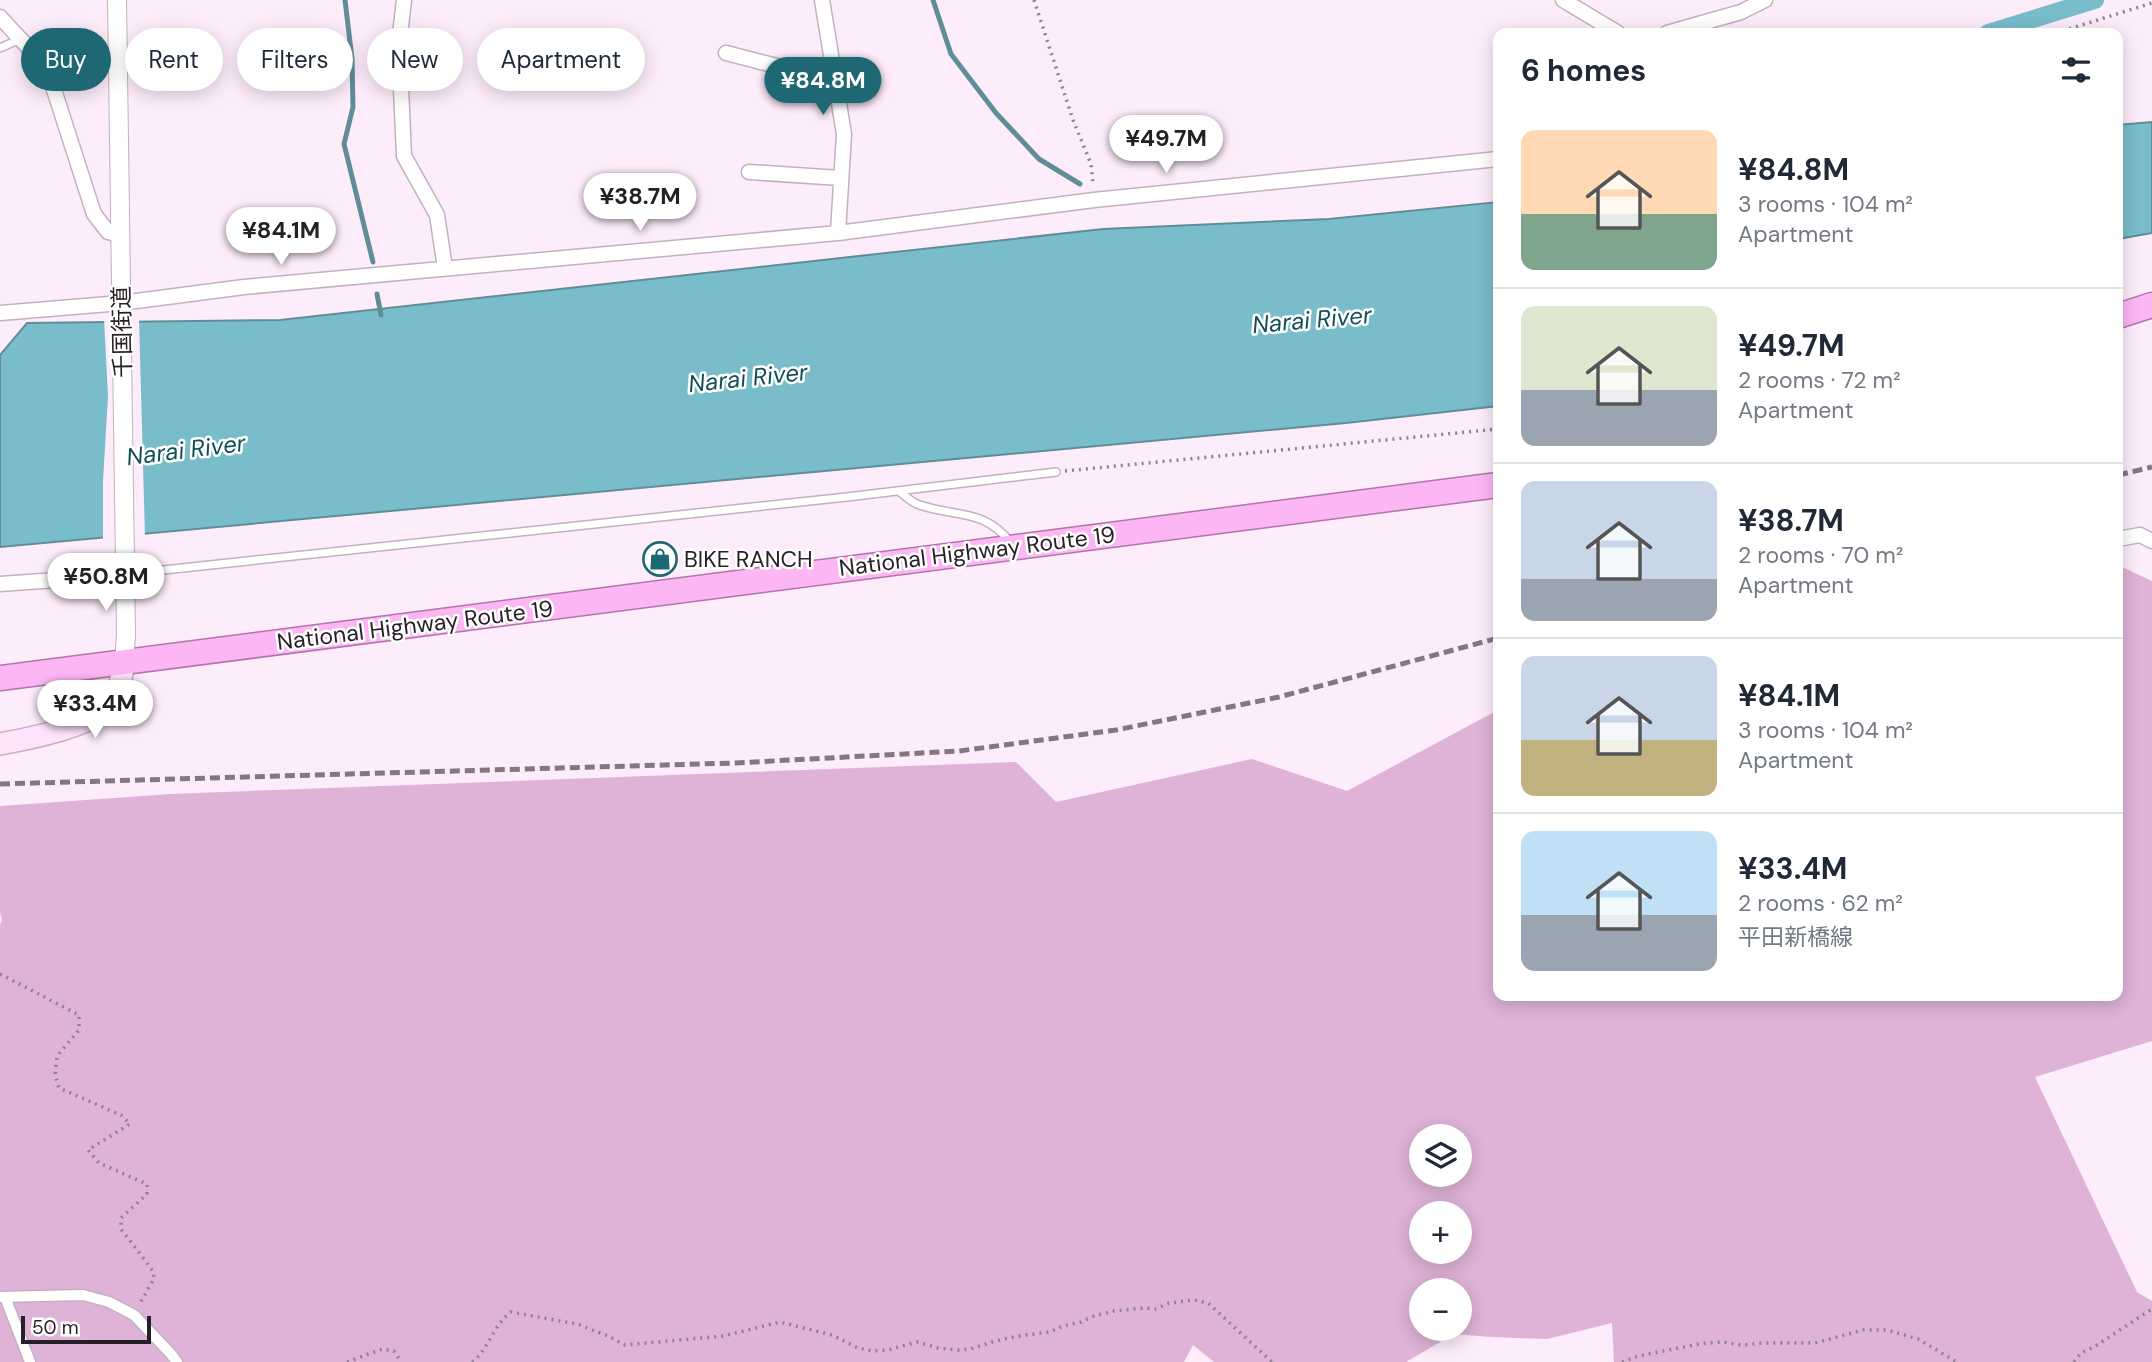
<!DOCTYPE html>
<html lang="en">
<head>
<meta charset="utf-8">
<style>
  :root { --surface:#fff; --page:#f6f6f7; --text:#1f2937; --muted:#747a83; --line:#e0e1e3; --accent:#1e6874 }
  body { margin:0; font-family:"DM Sans","Noto Sans JP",sans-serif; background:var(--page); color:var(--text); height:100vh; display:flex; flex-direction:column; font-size:26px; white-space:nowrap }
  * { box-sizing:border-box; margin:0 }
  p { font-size:23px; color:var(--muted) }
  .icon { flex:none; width:38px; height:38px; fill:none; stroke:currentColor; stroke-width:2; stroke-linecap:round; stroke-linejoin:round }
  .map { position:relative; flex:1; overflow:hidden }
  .details { position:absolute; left:1493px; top:28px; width:630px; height:973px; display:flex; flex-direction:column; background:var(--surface); border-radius:14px; box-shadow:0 4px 18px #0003 }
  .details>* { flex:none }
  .banner { position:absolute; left:21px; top:28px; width:665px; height:63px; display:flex; gap:14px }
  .fabs { position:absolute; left:1409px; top:1124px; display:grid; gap:14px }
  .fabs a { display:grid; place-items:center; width:63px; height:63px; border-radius:50%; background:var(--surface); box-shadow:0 4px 18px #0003; font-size:35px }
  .scale { position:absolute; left:21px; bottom:18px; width:130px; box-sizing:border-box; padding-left:7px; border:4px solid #261f25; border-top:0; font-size:19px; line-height:24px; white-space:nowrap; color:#261f25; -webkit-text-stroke:5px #fff; paint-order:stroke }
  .price { position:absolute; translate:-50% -60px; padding:0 16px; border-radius:24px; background:#fff; color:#222; font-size:23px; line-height:46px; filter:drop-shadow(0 2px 4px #0008) }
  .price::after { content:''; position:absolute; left:50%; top:42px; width:21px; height:16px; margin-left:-10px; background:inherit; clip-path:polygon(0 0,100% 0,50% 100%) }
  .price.selected { background:var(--accent); color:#fff }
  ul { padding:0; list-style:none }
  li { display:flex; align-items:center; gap:21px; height:175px; padding:0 28px }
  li+li { border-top:2px solid var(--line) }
  li span { display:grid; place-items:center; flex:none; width:196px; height:140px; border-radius:14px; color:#555 }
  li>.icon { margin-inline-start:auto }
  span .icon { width:84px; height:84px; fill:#fffc; stroke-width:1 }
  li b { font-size:30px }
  h2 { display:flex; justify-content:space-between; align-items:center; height:84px; padding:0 28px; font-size:30px }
  .pill { padding:0 24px; border-radius:32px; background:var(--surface); box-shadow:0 4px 18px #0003; font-size:24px; line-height:63px }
  .pill.selected { background:var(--accent); color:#fff }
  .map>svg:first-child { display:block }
  .green { fill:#deb3d7; fill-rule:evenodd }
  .water { fill:#79bdca; stroke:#608e98; stroke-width:2 }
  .pier { fill:#fdecfa }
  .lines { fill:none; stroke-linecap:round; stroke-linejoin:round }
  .stream { stroke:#608e98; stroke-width:5 }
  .canal { stroke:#79bdca; stroke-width:18 }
  .service-casing { stroke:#c4b0c1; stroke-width:10 }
  .pedestrian-casing { stroke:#c4b0c1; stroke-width:13 }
  .minor-casing { stroke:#c4b0c1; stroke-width:17 }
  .tertiary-casing { stroke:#c4b0c1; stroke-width:20 }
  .secondary-casing { stroke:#c4b0c1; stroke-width:24 }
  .trunk-casing { stroke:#b175a9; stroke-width:27 }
  .path { stroke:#8f838d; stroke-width:3.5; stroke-dasharray:2 5; stroke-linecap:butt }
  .service { stroke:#fff; stroke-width:7 }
  .pedestrian { stroke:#fff; stroke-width:10 }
  .minor { stroke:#fff; stroke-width:14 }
  .tertiary { stroke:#fff; stroke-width:18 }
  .secondary { stroke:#fee3fa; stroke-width:21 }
  .trunk { stroke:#fcb6f3; stroke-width:24 }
  .rail { stroke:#837882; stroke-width:5; stroke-dasharray:10 5; stroke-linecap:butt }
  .labels { text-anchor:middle; stroke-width:5; stroke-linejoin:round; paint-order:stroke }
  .street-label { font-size:23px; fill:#261f25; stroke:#fff }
  .poi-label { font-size:23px; fill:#261f25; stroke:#fff; text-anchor:start }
  .water-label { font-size:24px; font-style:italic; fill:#124e58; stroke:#fff }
</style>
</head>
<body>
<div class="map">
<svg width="2152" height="1362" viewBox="0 0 2152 1362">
  <rect width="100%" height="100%" fill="#fdecfa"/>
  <path class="green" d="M2118,565L2152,581V1041L2035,1077L2137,1292L2152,1301V1362H1614L1612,1323L1547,1339L1491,1337L1454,1334L1406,1362H1214L1193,1345L1184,1362H0V925L2,920L0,912V806L171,794L1016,762L1056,802L1252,759L1347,791L1498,710V996H2118ZM1421,1136H1460V1174H1421ZM1421,1213H1460V1251H1421ZM1421,1290H1460V1328H1421Z"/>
  <path class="water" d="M2152,122V233L2118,239V125Z
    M1498,202V406L1346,423L0,547V355L27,323L280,320L1103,229L1329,219Z"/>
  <path class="pier" d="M139,318L145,538L103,542V481L108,396L104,319Z"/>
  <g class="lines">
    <path class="stream" d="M345,0L352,59L353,107L344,144L373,262
      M933,0L951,54L996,113L1039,159L1080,184
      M377,294L381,315"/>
    <path class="canal" d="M1988,33L2095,0"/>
    <g class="service-casing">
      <path id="service" d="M0,48L20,39
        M899,491C904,495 910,501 917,504C954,518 983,507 1011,543
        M126,574L847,497L1056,472"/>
    </g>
    <g class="pedestrian-casing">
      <path id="pedestrian" d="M0,1297L83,1295L109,1302L134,1315L171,1354L177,1362
        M5,1297L30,1362"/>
    </g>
    <g class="minor-casing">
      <path id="minor" d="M404,0L399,43L404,156L437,215L445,268
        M822,0L844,134L838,233
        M1563,0L1618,33
        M0,17L37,57L48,71L94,214L108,232L120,235
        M1667,33L1741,12L1765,0
        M726,53L781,67L819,68L832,72
        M749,172L840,178
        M0,313L121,303L244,287L838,233L1094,200L1498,159
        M2118,539L2140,535L2152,541
        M0,584L125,575"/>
    </g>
    <g class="tertiary-casing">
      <path id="tertiary" d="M117,0L126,635L124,663"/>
    </g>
    <g class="secondary-casing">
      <path id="secondary" d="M0,744C27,739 95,726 111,704C120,692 121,677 124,663"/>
    </g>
    <g class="trunk-casing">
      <path id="trunk" d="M2118,316L2152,305
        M0,678L1498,485"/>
    </g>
    <path class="path" d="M1034,0L1073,120L1091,164L1093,184
      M2056,33L2152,3
      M1065,471L1498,429
      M0,974L79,1015V1030L57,1056L55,1075L59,1088L121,1115L130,1124L88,1150L99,1163L147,1184V1194L121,1218V1229L153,1271L154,1279L140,1303
      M347,1362L382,1349L394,1351L401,1362
      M472,1362C488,1351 493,1325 511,1312L577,1324L608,1336L625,1345L723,1336L780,1322L832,1335L858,1348L873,1351L888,1350L917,1342L938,1348L958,1350L971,1349L995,1341L1018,1336L1050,1332L1063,1326L1081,1322L1094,1316L1114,1311L1145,1308L1156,1309L1169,1303L1194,1300L1208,1303L1272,1362
      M1622,1362L1638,1356L1699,1344L1722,1342L1742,1345L1765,1343H1815L1863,1330H1887L1918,1339L1957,1362
      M2074,1362L2081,1353L2094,1347L2152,1309"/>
    <use href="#service" class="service"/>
    <use href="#pedestrian" class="pedestrian"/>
    <use href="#minor" class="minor"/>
    <use href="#tertiary" class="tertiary"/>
    <use href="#secondary" class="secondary"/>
    <use href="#trunk" class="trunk"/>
    <path class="rail" d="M2118,475L2152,467
      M0,784L735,763L959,751L1116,730L1279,697L1498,638"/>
  </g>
  <defs>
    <g id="shop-ring" transform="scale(1.75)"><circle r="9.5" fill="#fff" stroke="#1e6874" stroke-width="1.5"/><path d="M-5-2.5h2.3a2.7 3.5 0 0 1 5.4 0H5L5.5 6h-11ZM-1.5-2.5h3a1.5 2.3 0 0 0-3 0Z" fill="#1e6874"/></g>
  </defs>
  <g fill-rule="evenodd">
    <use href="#shop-ring" x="660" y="559"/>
  </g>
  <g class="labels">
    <g class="street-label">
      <text transform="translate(122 332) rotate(-91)" y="8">千国街道</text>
      <text transform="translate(977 551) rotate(-7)" y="8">National Highway Route 19</text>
      <text transform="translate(415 625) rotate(-7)" y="8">National Highway Route 19</text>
    </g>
    <g class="poi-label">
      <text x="684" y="567">BIKE RANCH</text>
    </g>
    <g class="water-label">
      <text transform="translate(1312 320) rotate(-5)" y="8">Narai River</text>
      <text transform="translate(748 378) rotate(-6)" y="8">Narai River</text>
      <text transform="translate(186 450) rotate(-7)" y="8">Narai River</text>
    </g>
  </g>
</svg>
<div class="fabs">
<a><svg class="icon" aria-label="layers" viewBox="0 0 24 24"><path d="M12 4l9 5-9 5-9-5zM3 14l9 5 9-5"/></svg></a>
<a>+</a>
<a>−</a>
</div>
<div class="scale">50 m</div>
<b class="price selected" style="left:823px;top:117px">¥84.8M</b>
<b class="price" style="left:1166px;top:175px">¥49.7M</b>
<b class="price" style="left:640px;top:233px">¥38.7M</b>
<b class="price" style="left:281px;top:267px">¥84.1M</b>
<b class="price" style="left:106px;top:613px">¥50.8M</b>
<b class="price" style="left:95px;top:740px">¥33.4M</b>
<div class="banner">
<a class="pill selected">Buy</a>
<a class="pill">Rent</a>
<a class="pill">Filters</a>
<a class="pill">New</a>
<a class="pill">Apartment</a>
</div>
<section class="details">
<h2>6 homes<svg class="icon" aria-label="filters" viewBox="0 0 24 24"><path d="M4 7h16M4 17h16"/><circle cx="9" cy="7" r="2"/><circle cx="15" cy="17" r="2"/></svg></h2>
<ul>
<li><span style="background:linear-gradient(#ffd9b3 60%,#7fa58c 0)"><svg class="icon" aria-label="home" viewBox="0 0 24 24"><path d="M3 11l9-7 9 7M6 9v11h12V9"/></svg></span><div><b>¥84.8M</b><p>3 rooms · 104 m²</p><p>Apartment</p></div></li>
<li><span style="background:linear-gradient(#dfe7d0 60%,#9aa5b1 0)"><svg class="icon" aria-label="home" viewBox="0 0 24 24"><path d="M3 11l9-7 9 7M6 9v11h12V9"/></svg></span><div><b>¥49.7M</b><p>2 rooms · 72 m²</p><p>Apartment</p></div></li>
<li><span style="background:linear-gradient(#c9d6e8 70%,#9aa5b1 0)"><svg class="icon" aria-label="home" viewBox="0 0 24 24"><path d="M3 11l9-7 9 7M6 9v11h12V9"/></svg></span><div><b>¥38.7M</b><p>2 rooms · 70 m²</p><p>Apartment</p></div></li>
<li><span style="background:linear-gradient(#c9d6e8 60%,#c2b280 0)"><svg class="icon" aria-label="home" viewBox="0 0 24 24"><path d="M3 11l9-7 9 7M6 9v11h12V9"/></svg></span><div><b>¥84.1M</b><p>3 rooms · 104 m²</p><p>Apartment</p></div></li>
<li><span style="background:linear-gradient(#bfe0f5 60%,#9aa5b1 0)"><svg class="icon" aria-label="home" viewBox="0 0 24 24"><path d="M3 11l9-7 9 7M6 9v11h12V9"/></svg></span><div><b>¥33.4M</b><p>2 rooms · 62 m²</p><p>平田新橋線</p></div></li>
</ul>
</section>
</div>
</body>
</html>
